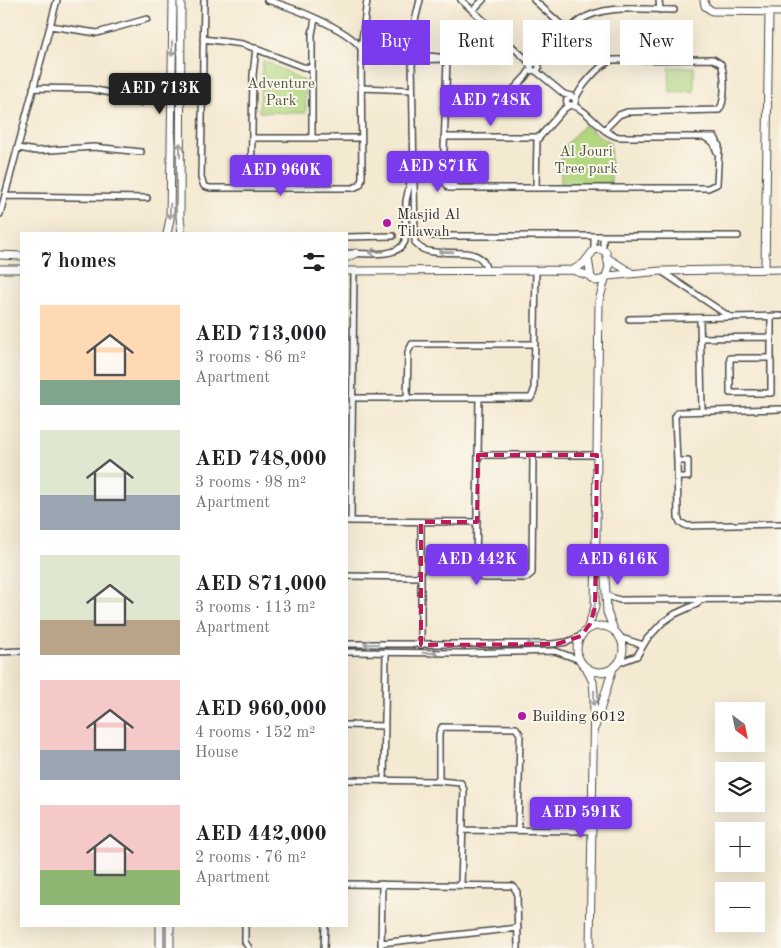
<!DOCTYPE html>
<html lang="en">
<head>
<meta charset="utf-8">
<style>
  :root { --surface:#fff; --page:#f6f6f6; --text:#202124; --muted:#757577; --accent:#7c3aed }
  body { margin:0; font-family:"Old Standard TT",serif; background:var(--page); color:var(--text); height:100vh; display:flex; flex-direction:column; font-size:19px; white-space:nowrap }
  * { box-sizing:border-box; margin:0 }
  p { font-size:16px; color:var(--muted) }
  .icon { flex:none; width:28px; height:28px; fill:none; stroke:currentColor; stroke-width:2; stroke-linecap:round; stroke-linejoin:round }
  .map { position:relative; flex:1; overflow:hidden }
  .side { position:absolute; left:20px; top:232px; width:328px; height:695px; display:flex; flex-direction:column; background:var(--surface); border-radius:0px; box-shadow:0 5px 20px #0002 }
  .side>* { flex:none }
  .top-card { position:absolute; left:362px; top:20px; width:342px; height:45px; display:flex; gap:10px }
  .needle { width:32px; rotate:147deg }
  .fabs { position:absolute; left:715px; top:702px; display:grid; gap:10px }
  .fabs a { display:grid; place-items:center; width:50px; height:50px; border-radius:0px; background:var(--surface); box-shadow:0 5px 20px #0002; font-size:25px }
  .price { position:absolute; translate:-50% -42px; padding:0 11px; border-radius:5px; background:var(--accent); color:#fff; font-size:16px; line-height:32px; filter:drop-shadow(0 1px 2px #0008) }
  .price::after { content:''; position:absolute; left:50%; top:30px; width:15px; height:11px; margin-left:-8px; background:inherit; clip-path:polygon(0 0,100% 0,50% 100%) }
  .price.current { background:#222; color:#fff }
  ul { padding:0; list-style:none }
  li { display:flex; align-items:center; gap:15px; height:125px; padding:0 20px }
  li span { display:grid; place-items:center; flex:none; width:140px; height:100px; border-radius:0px; color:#555 }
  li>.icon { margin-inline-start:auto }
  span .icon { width:60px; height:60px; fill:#fffc; stroke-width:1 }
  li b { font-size:21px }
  h2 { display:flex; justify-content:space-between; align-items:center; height:60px; padding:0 20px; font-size:21px }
  .chip { padding:0 18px; border-radius:0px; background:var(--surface); box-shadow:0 5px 20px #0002; font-size:18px; line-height:45px }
  .chip.current { background:var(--accent); color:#fff }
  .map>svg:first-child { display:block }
  .green { fill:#b2d780; stroke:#6e8156 }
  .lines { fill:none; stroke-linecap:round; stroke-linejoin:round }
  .street-casing { stroke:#494844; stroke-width:8 }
  .secondary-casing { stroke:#494844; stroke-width:9 }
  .street { stroke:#fff; stroke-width:5 }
  .secondary { stroke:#fff; stroke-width:7 }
  .oneway { stroke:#a0a0a0 }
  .marked { fill:none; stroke:#c2185b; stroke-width:4; stroke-dasharray:10 6; stroke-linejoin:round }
  .poi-dot { fill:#b5179e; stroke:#fbf7ec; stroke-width:2 }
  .labels { text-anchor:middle; stroke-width:4; stroke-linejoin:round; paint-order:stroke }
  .park-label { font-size:15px; fill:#4d5640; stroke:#fbf7ec }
  .poi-label { font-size:15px; fill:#2b2b2b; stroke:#fbf7ec; text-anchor:start }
</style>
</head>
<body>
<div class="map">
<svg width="781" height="948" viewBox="0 0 781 948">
  <rect width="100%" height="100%" fill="#fbf7ec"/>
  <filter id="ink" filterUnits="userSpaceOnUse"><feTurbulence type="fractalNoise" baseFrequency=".02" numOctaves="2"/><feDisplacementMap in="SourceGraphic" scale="10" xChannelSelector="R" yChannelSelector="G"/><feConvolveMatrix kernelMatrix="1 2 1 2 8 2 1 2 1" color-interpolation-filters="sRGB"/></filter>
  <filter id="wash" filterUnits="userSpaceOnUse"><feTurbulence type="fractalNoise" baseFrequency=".0096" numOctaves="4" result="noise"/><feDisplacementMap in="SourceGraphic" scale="20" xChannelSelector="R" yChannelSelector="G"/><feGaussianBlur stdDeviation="1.12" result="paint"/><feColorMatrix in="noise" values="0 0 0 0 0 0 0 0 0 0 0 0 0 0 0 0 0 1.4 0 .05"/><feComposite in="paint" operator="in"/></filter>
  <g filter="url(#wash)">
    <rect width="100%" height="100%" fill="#f4e9d1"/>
    <path class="green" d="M263,60L305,81L306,113L259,112Z
      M669,67H694V91L670,92Z
      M584,125L610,143L611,183L561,185V150Z"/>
  </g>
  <g filter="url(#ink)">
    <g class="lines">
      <g class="street-casing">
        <path id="street" d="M204,0L201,178L204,186L210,188H353L360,185L362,178L361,48L367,0
          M267,0C291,7 347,28 361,48
          M420,0L413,29L412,60L415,242C427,265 483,238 486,270
          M461,0L527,60L531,67
          M534,0L568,31
          M659,0L660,10
          M473,10L483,0
          M50,26L97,33L147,19
          M203,39L243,44L303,67L311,68
          M413,55L439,57
          M447,59L443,179L449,188H708L717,184L719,146L715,137H619C599,133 590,110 571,105
          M412,60L475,58L500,35
          M531 67a4 4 0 1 1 8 0a4 4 0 1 1-8 0Z
          M535,63L542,60C554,47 565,31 579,21C604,3 645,10 674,10
          M536,71L564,94L571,96
          M33,88L90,89L111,93L140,103
          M361,88L412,90
          M566.5 101a4.5 4.5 0 1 1 9 0a4.5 4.5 0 1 1-9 0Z
          M575,100C580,87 599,65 612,60L713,59L721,64C725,74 726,101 719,110L627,112L619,115L604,130
          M444,108L498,106L526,76L531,68
          M312,137V34L315,19
          M444,137H538
          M704,137L713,142L717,152
          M252,138H360
          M18,148L36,151L94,147L141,152
          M444,175L448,182L457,187
          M251,187L253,75L256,48
          M536,187L537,140L564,109L570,105
          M5,196L147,198
          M0,214L57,0
          M431,236H738
          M594,236V250
          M603,236V250
          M346,237L393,236
          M346,253C362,253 399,259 405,241L406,201L411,178
          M661,271L730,317
          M700,318L702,410
          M629,319L781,316
          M700,338L771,337
          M730,358H771V393H730Z
          M771,358V316
          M352,398H531L534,391L536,270
          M407,399L408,352L412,344H535
          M479,399L476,569L479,576L483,578H526L532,573L533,455
          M478,455H597
          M677,461L675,417L678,412L781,409
          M677,477H688V461H677L678,517L680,522L687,526L781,524
          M346,521L477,522
          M351,521L354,271
          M346,576L421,577
          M607,596L620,600L781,599
          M621,638L643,645
          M346,644H552L567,642L581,636
          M421,645V522
          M0,652L21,651
          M346,652L464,653L555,651L580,660
          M618,663L637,656L647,639L663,622L675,614L697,604L701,599
          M346,725L385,726
          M346,780L439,781L461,783L464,790L461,885
          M384,781L386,652
          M439,781V734L442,727L516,728L520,734L518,830
          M463,830L592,831
          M346,884L513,886L517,892L518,948
          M245,926V942L249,948
          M381,943L518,928
          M324,948L325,926
          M381,948L382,884"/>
      </g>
      <g class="secondary-casing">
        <path id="secondary" d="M181,0L180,217L182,234
          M704,0L705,6L712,11L781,12
          M167,234L170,219L173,0
          M0,255L21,256
          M346,258L356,253
          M609,259L630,272
          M0,269H21
          M765,269L769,12
          M573,270L584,263L594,250L600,249L606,252L609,267L605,279L596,281L591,278L588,258
          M346,271L572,270L590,276
          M608,276L661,271L781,269
          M597,556L605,576L607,612L614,630
          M577 649a23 23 0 1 1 46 0a23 23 0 1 1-46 0Z
          M587,630L595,607L599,301L605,279
          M586,667L593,682L594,694L590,948
          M595,727L613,668
          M160,948V926
          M170,948V926"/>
      </g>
      <use href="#street" class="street"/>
      <use href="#secondary" class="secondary"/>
    </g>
    <defs><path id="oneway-shaft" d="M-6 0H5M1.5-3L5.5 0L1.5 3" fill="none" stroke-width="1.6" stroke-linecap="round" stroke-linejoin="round" transform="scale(1.25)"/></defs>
    <g class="oneway">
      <use href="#oneway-shaft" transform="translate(172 49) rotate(91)"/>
      <use href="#oneway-shaft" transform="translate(180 150) rotate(-90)"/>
      <use href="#oneway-shaft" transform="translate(170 211) rotate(91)"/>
      <use href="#oneway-shaft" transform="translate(376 252) rotate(178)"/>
      <use href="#oneway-shaft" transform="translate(446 252) rotate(-178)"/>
      <use href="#oneway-shaft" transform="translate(594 610) rotate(98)"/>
      <use href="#oneway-shaft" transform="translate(371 644) rotate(-179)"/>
      <use href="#oneway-shaft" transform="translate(534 644) rotate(179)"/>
      <use href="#oneway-shaft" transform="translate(430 653) rotate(1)"/>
      <use href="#oneway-shaft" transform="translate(594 698) rotate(91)"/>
    </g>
  </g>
  <path class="marked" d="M478,455H597L595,607L590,624L581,636L557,644L421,645V522H477Z"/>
  <g class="poi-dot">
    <circle cx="387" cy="223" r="5"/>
    <circle cx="522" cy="716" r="5"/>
  </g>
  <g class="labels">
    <g class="park-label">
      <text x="281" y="88">Adventure<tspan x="281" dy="17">Park</tspan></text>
      <text x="586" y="156">Al Jouri<tspan x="586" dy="17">Tree park</tspan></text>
    </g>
    <g class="poi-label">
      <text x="397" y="219">Masjid Al<tspan x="397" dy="17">Tilawah</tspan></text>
      <text x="532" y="721">Building 6012</text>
    </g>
  </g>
</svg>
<div class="fabs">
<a><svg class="needle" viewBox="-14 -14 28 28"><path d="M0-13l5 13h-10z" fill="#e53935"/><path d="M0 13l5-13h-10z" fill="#757577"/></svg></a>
<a><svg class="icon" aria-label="layers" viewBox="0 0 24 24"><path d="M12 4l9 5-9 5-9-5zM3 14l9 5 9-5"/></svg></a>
<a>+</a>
<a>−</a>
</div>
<b class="price current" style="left:160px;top:115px">AED 713K</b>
<b class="price" style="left:491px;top:127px">AED 748K</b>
<b class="price" style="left:438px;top:193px">AED 871K</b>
<b class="price" style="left:281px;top:197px">AED 960K</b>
<b class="price" style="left:477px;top:586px">AED 442K</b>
<b class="price" style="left:618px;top:586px">AED 616K</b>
<b class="price" style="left:581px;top:839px">AED 591K</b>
<div class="top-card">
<a class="chip current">Buy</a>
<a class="chip">Rent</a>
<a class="chip">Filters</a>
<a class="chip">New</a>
</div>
<section class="side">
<h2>7 homes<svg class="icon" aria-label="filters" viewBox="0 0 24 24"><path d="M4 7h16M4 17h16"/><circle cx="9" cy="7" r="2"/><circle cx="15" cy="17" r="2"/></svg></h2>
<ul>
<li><span style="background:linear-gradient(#ffd9b3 75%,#7fa58c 0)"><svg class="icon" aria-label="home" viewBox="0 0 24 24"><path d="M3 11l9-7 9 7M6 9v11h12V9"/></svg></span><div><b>AED 713,000</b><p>3 rooms · 86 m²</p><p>Apartment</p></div></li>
<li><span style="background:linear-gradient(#dfe7d0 65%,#9aa5b1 0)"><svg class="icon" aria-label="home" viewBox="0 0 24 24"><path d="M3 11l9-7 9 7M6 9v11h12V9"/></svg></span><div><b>AED 748,000</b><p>3 rooms · 98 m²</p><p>Apartment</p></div></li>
<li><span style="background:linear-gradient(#dfe7d0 65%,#b9a48a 0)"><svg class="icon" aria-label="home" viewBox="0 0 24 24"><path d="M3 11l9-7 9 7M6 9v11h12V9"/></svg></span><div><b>AED 871,000</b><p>3 rooms · 113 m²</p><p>Apartment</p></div></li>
<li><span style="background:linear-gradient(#f6c9c9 70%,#9aa5b1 0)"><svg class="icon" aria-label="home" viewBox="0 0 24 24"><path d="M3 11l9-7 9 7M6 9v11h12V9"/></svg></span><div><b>AED 960,000</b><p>4 rooms · 152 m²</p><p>House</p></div></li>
<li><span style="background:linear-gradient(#f6c9c9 65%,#8fb573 0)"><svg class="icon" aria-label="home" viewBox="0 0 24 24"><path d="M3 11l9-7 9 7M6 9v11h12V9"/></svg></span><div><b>AED 442,000</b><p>2 rooms · 76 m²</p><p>Apartment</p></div></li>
</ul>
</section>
</div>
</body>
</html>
